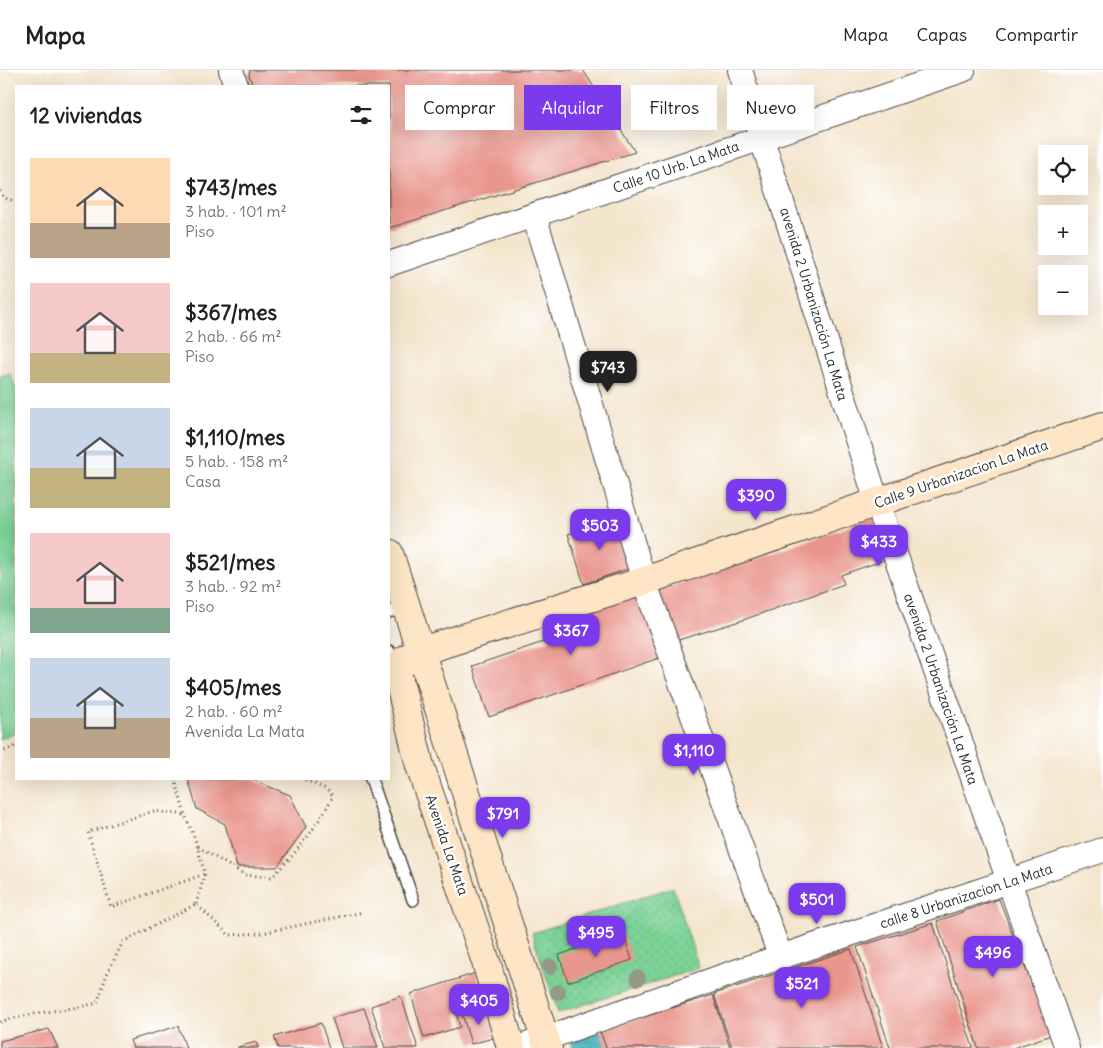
<!DOCTYPE html>
<html lang="es">
<head>
<meta charset="utf-8">
<style>
  :root { --surface:#fff; --page:#f2f2f2; --text:#202124; --muted:#757577; --line:#e0e0e0; --accent:#7c3aed }
  body { margin:0; font-family:Delius,sans-serif; background:var(--page); color:var(--text); height:100vh; display:flex; flex-direction:column; font-size:19px; white-space:nowrap }
  * { box-sizing:border-box; margin:0 }
  p { font-size:16px; color:var(--muted) }
  .icon { flex:none; width:28px; height:28px; fill:none; stroke:currentColor; stroke-width:2; stroke-linecap:round; stroke-linejoin:round }
  .map { position:relative; flex:1; overflow:hidden }
  .side { position:absolute; left:15px; top:15px; width:375px; height:695px; display:flex; flex-direction:column; background:var(--surface); border-radius:0px; box-shadow:0 5px 20px #0002 }
  .side>* { flex:none }
  .banner { position:absolute; left:405px; top:15px; width:475px; height:45px; display:flex; gap:10px }
  .fabs { position:absolute; left:1038px; top:75px; display:grid; gap:10px }
  .fabs a { display:grid; place-items:center; width:50px; height:50px; border-radius:0px; background:var(--surface); box-shadow:0 5px 20px #0002; font-size:25px }
  .price { position:absolute; translate:-50% -42px; padding:0 11px; border-radius:10px; background:var(--accent); color:#fff; font-size:16px; line-height:32px; filter:drop-shadow(0 1px 2px #0008) }
  .price::after { content:''; position:absolute; left:50%; top:30px; width:15px; height:11px; margin-left:-8px; background:inherit; clip-path:polygon(0 0,100% 0,50% 100%) }
  .price.selected { background:#222; color:#fff }
  ul { padding:0; list-style:none }
  li { display:flex; align-items:center; gap:15px; height:125px; padding:0 15px }
  li span { display:grid; place-items:center; flex:none; width:140px; height:100px; border-radius:0px; color:#555 }
  li>.icon { margin-inline-start:auto }
  span .icon { width:60px; height:60px; fill:#fffc; stroke-width:1 }
  li b { font-size:21px }
  h2 { display:flex; justify-content:space-between; align-items:center; height:60px; padding:0 15px; font-size:21px }
  .chip { padding:0 18px; border-radius:0px; background:var(--surface); box-shadow:0 5px 20px #0002; font-size:18px; line-height:45px }
  .chip.selected { background:var(--accent); color:#fff }
  header { display:flex; align-items:center; gap:30px; box-sizing:border-box; height:70px; padding:0 25px; background:var(--surface); border-bottom:1px solid var(--line) }
  header strong { font-size:24px }
  nav { display:flex; gap:28px; margin-inline-start:auto; font-size:18px }
  .map>svg:first-child { display:block }
  .grass { fill:url(#grass-dots); stroke:#537e60 }
  .pitch { fill:#7bd296; stroke:#537e60 }
  .water { fill:url(#water-rules); stroke:#387074 }
  .building { fill:#e9968d }
  .lines { fill:none; stroke-linecap:round; stroke-linejoin:round }
  .lane-casing { stroke:#494743; stroke-width:14 }
  .street-casing { stroke:#494743; stroke-width:26 }
  .secondary-casing { stroke:#494743; stroke-width:30 }
  .path { stroke:#494743; stroke-width:3; stroke-dasharray:1 4; stroke-linecap:butt }
  .lane { stroke:#fff; stroke-width:11 }
  .street { stroke:#fff; stroke-width:24 }
  .secondary { stroke:#fde5c5; stroke-width:28 }
  .tree { fill:#939a86 }
  .labels { text-anchor:middle; stroke-width:5; stroke-linejoin:round; paint-order:stroke }
  .street-label { font-size:14px; fill:#2b2b2b; stroke:#fff }
</style>
</head>
<body>
<header>
<strong>Mapa</strong>
<nav><a>Mapa</a><a>Capas</a><a>Compartir</a></nav>
</header>
<div class="map">
<svg width="1103" height="978" viewBox="0 0 1103 978">
  <defs>
    <pattern id="grass-dots" width="8" height="8" patternUnits="userSpaceOnUse" patternTransform="scale(1.25)"><rect width="8" height="8" fill="#7bd296"/><path d="M2 2h.1M6 6h.1" fill="none" stroke="#6ab481" stroke-width="1.8" stroke-linecap="round"/></pattern>
    <pattern id="water-rules" width="6" height="5" patternUnits="userSpaceOnUse" patternTransform="scale(1.25)"><rect width="6" height="5" fill="#44b4bc"/><path d="M0 2.5h6" fill="none" stroke="#399399"/></pattern>
  </defs>
  <rect width="100%" height="100%" fill="#fff"/>
  <filter id="ink" filterUnits="userSpaceOnUse"><feTurbulence type="fractalNoise" baseFrequency=".02" numOctaves="2"/><feDisplacementMap in="SourceGraphic" scale="10" xChannelSelector="R" yChannelSelector="G"/><feConvolveMatrix kernelMatrix="1 2 1 2 8 2 1 2 1" color-interpolation-filters="sRGB"/></filter>
  <filter id="wash" filterUnits="userSpaceOnUse"><feTurbulence type="fractalNoise" baseFrequency=".0096" numOctaves="4" result="noise"/><feDisplacementMap in="SourceGraphic" scale="20" xChannelSelector="R" yChannelSelector="G"/><feGaussianBlur stdDeviation="1.12" result="paint"/><feColorMatrix in="noise" values="0 0 0 0 0 0 0 0 0 0 0 0 0 0 0 0 0 1.4 0 .05"/><feComposite in="paint" operator="in"/></filter>
  <g filter="url(#wash)">
    <rect width="100%" height="100%" fill="#f4e5cd"/>
    <path class="grass" d="M673,817L699,898L558,943L532,863Z"/>
    <path class="pitch" d="M10,303L16,320V663L0,669V306Z"/>
    <path class="water" d="M600,961L606,978H572L570,972Z"/>
    <g id="blocks">
      <path class="building" d="M250,0H583L635,82L389,158V16H253L249,6Z
        M617,448L633,497L584,514L568,464Z
        M873,448L890,488L841,505L844,514L740,551L672,572L655,521L776,482Z
        M637,521L662,587L489,647L472,596L579,560L572,544Z
        M188,709H255L257,712L290,725L306,757L277,797H237L225,754L197,739Z
        M999,829L1051,965L1013,978H978L937,851Z
        M933,853L973,978H890L857,877Z
        M623,863L632,890L568,912L559,885Z
        M851,879L883,978H732L714,924Z
        M476,903L485,933L456,943L460,957L424,968L411,924Z
        M713,925L730,978H606L600,961Z
        M401,926L418,978H385L371,936Z
        M487,937L497,967L471,974L462,944Z
        M364,938L378,978H342L332,948Z
        M321,953L329,978H278L274,967Z
        M178,956L186,978H133L130,970Z
        M49,959L58,978H0V971Z
        M256,972L258,978H238V977Z"/>
    </g>
  </g>
  <g filter="url(#ink)">
    <use href="#blocks" fill-opacity="0" stroke="#494743" stroke-width="1"/>
    <g class="lines">
      <g class="lane-casing">
        <path id="lane" d="M389,542L406,536
          M389,581L396,600
          M371,709L413,830"/>
      </g>
      <g class="street-casing">
        <path id="street" d="M231,0L236,16
          M740,0L877,432L1067,978
          M534,145L644,511L781,888
          M389,194L963,0
          M518,978L738,901L1103,780"/>
      </g>
      <g class="secondary-casing">
        <path id="secondary" d="M389,483L548,978
          M511,978L487,895L420,696L397,602L405,589L421,581L644,511L1103,356"/>
      </g>
      <path class="path" d="M0,121L4,128L16,131
        M0,683L16,676
        M175,709L185,745
        M198,777L245,805L272,807C297,782 317,757 333,726L326,719L303,709
        M196,834L205,804L195,769L185,745L154,741L88,762L111,837L205,804
        M0,952C32,942 65,941 97,933L107,904L123,872L196,834L229,865L262,863L363,842"/>
      <use href="#lane" class="lane"/>
      <use href="#street" class="street"/>
      <use href="#secondary" class="secondary"/>
    </g>
    <g class="tree">
      <circle cx="550" cy="897" r="8"/>
      <circle cx="638" cy="908" r="8"/>
      <circle cx="558" cy="922" r="8"/>
    </g>
  </g>
  <g class="labels">
    <g class="street-label">
      <text transform="translate(676 97) rotate(-19)" y="5">Calle 10 Urb. La Mata</text>
      <text transform="translate(814 234) rotate(73)" y="5">avenida 2 Urbanización La Mata</text>
      <text transform="translate(961 404) rotate(-19)" y="5">Calle 9 Urbanizacion La Mata</text>
      <text transform="translate(941 619) rotate(71)" y="5">avenida 2 Urbanización La Mata</text>
      <text transform="translate(447 775) rotate(71)" y="5">Avenida La Mata</text>
      <text transform="translate(966 826) rotate(-18)" y="5">calle 8 Urbanizacion La Mata</text>
    </g>
  </g>
</svg>
<div class="fabs">
<a><svg class="icon" aria-label="locate" viewBox="0 0 24 24"><circle cx="12" cy="12" r="6"/><path d="M12 2v4M12 18v4M2 12h4M18 12h4"/></svg></a>
<a>+</a>
<a>−</a>
</div>
<b class="price selected" style="left:608px;top:323px">$743</b>
<b class="price" style="left:756px;top:451px">$390</b>
<b class="price" style="left:600px;top:481px">$503</b>
<b class="price" style="left:879px;top:497px">$433</b>
<b class="price" style="left:571px;top:586px">$367</b>
<b class="price" style="left:694px;top:706px">$1,110</b>
<b class="price" style="left:503px;top:769px">$791</b>
<b class="price" style="left:817px;top:855px">$501</b>
<b class="price" style="left:596px;top:888px">$495</b>
<b class="price" style="left:993px;top:908px">$496</b>
<b class="price" style="left:802px;top:939px">$521</b>
<b class="price" style="left:479px;top:956px">$405</b>
<div class="banner">
<a class="chip">Comprar</a>
<a class="chip selected">Alquilar</a>
<a class="chip">Filtros</a>
<a class="chip">Nuevo</a>
</div>
<section class="side">
<h2>12 viviendas<svg class="icon" aria-label="filters" viewBox="0 0 24 24"><path d="M4 7h16M4 17h16"/><circle cx="9" cy="7" r="2"/><circle cx="15" cy="17" r="2"/></svg></h2>
<ul>
<li><span style="background:linear-gradient(#ffd9b3 65%,#b9a48a 0)"><svg class="icon" aria-label="home" viewBox="0 0 24 24"><path d="M3 11l9-7 9 7M6 9v11h12V9"/></svg></span><div><b>$743/mes</b><p>3 hab. · 101 m²</p><p>Piso</p></div></li>
<li><span style="background:linear-gradient(#f6c9c9 70%,#c2b280 0)"><svg class="icon" aria-label="home" viewBox="0 0 24 24"><path d="M3 11l9-7 9 7M6 9v11h12V9"/></svg></span><div><b>$367/mes</b><p>2 hab. · 66 m²</p><p>Piso</p></div></li>
<li><span style="background:linear-gradient(#c9d6e8 60%,#c2b280 0)"><svg class="icon" aria-label="home" viewBox="0 0 24 24"><path d="M3 11l9-7 9 7M6 9v11h12V9"/></svg></span><div><b>$1,110/mes</b><p>5 hab. · 158 m²</p><p>Casa</p></div></li>
<li><span style="background:linear-gradient(#f6c9c9 75%,#7fa58c 0)"><svg class="icon" aria-label="home" viewBox="0 0 24 24"><path d="M3 11l9-7 9 7M6 9v11h12V9"/></svg></span><div><b>$521/mes</b><p>3 hab. · 92 m²</p><p>Piso</p></div></li>
<li><span style="background:linear-gradient(#c9d6e8 60%,#b9a48a 0)"><svg class="icon" aria-label="home" viewBox="0 0 24 24"><path d="M3 11l9-7 9 7M6 9v11h12V9"/></svg></span><div><b>$405/mes</b><p>2 hab. · 60 m²</p><p>Avenida La Mata</p></div></li>
</ul>
</section>
</div>
</body>
</html>
